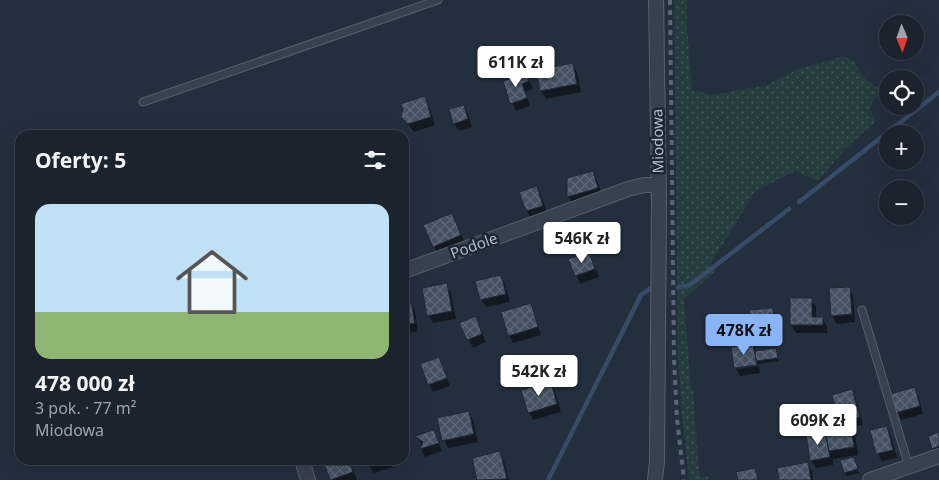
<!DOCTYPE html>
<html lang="pl">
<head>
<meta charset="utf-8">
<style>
  :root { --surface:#1b232e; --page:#242b36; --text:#f1f3f6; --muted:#a0a4aa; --line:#39404a; --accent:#8ab4f8 }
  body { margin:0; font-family:"Noto Sans",sans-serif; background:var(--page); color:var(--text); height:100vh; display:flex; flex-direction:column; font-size:19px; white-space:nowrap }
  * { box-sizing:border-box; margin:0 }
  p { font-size:16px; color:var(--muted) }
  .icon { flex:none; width:28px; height:28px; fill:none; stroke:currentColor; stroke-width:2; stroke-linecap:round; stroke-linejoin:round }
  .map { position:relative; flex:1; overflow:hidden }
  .details { position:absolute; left:15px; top:130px; width:394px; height:335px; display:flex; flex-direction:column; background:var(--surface); border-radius:15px; box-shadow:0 5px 20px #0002,0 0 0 1px var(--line) }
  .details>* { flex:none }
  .needle { width:32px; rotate:178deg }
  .fabs { position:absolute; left:879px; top:15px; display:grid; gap:10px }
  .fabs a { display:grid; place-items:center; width:45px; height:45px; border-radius:50%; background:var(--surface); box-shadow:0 5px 20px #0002,0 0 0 1px var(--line); font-size:25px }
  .price { position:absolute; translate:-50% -42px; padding:0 11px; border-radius:5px; background:#fff; color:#222; font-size:16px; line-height:32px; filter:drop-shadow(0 1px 2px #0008) }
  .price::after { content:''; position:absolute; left:50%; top:30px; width:15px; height:11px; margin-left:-8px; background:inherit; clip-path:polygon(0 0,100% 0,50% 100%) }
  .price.selected { background:var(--accent); color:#111 }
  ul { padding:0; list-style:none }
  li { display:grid; align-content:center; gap:10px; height:265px; padding:0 20px }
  li span { display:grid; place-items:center; height:155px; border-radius:15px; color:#555 }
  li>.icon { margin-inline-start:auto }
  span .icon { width:90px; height:90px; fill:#fffc; stroke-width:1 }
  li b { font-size:21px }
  h2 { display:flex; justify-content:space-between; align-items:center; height:60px; padding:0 20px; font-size:21px }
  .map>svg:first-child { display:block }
  .green { fill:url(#green-dots) }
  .shadow { fill:#0007 }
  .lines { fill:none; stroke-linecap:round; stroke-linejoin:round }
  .stream { stroke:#394c67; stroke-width:4.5 }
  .building { fill:url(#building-cross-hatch); stroke:#1f2835 }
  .lane-casing { stroke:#565f6c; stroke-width:9 }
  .street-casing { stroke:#565f6c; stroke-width:16 }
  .lane { stroke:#38414e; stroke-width:7 }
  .street { stroke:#38414e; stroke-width:14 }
  .rail { stroke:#5a6575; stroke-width:4; stroke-dasharray:5 5; stroke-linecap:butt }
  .labels { text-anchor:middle; stroke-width:5; stroke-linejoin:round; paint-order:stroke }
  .street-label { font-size:15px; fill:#b4bcc9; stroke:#1d2633 }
</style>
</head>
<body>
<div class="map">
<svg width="939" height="480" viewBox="0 0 939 480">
  <defs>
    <pattern id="green-dots" width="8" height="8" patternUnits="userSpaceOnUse" patternTransform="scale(1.25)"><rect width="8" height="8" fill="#263c3f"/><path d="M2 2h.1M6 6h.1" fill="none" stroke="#435659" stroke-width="1.8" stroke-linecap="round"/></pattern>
    <pattern id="building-cross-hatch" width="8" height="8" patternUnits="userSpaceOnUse" patternTransform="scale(1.25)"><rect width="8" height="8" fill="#455162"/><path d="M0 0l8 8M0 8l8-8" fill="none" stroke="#5d6877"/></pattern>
  </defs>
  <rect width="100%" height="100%" fill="#242f3e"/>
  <path class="green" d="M659,0H665L667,281H662Z
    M674,0H687V27L692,90L712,95L767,85L796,70L844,56L855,62C860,75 866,82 879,88L880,94L872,102L870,110L874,117L875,122L845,149L818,181L795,171L755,192L710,265L716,270L684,299L691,390H693L699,471L701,477L708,476L709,480H689L682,411L678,352Z"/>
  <path class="shadow" d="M572,64L577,72L581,92L546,99L541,91L537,71Z
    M526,74L533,89L525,92L530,106L516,111L512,103Z
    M424,98L429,106L435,125L414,132L402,117Z
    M464,106L468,114L472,127L459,131L454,123Z
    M593,172L597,180L602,196L573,204L568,196Z
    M536,188L541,195L547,214L531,219L527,211L521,192Z
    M452,214L465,243L438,254L434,246Z
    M589,253L599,277L580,284L570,260Z
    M501,276L505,284L510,302L486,307L481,300Z
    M446,285L451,293L456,319L433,323L429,315Z
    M849,288L853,296L855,322L837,324L832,316Z
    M811,300L816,307V318H822L827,326V333H796L791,325Z
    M410,303L415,311L418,331L404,334V304Z
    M530,305L534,313L541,335L513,343L509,335Z
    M772,309L777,317L778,327L754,329V332L778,329L779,336L757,338L752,330Z
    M476,318L486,342L473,348L461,324Z
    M753,344L757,352L775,349L779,361L737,367V369L759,366L760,373L740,376L736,368L732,348Z
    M438,358L450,386L433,392L429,384Z
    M550,383L555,391L561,412L533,420L529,412Z
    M914,389L919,397L923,414L901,420L897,412Z
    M851,391L856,399L863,425L857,426L853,418L843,421L838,414Z
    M469,413L473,420L478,442L448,448L444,440Z
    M850,427L855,435L858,455L833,459V465L816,468L811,460L807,435Z
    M887,428L891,436L897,458L882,461L877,453Z
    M433,431L442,451L425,457L421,449L423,446L417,437Z
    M939,433V456H938L933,448Z
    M499,453L504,461L509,480H479L473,459Z
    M854,458L859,473L847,476L845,472Z
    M329,460H349L357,480H331L325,462Z
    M367,460H391L393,467L373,473Z
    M807,463L812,471L813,480H781Z"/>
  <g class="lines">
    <path class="stream" d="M799,202L939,92
      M678,287L687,286L694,282L789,209
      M548,480L641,295L651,288"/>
  </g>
  <path class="building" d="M573,63L577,84L540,91L536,70Z
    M526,73L529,81L522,84L527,98L510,104L503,81Z
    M425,96L431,117L408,124L401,117L403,108L400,104Z
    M464,105L468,119L453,124L449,109Z
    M593,171L598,188L567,197V178Z
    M537,186L543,206L526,211L519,192Z
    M452,213L461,235L433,247L423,225Z
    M589,252L595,269L575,276L568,259Z
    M501,275L506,294L480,300L475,281Z
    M447,283L452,311L427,316L422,288Z
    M850,287L852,314L831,316L829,288Z
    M790,298H812V317H823V325H790Z
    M411,302L415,323L404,325V303Z
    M531,303L538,327L508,336L501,312Z
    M773,308L775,328L751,331L749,310Z
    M476,316L482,334L467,340L459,323Z
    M753,343L757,365L734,368L731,347Z
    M776,348L778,358L756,361L755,351Z
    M439,357L447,378L428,385L420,364Z
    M551,382L557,404L528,413L521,390Z
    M915,387L920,406L895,413L891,394Z
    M852,389L860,417L852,419L849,411L837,414L832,395Z
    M469,411L474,434L442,441L437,418Z
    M851,426L854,447L829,451L825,430Z
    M887,426L893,450L876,454L870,430Z
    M434,430L439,443L420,449L423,442L415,436Z
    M825,430L830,457L810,461L806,434Z
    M939,432V446L932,449L928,436Z
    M500,451L507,479L477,480L472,458Z
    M854,457L858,469L844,473L840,460Z
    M326,460H349L353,472L330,480L323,461Z
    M365,460H386L367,466Z
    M808,462L811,480H779L777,468Z
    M755,468L758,480H738L736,472Z"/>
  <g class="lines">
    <g class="lane-casing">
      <path id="lane" d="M143,102L438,0
        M862,310L909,467"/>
    </g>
    <g class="street-casing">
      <path id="street" d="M404,271L628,189L644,185H659
        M302,460L308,480
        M655,480L657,461L659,201L656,0
        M870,480L939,456"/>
    </g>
    <use href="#lane" class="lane"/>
    <use href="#street" class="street"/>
    <path class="rail" d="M670,0L674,359L677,419L684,480"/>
  </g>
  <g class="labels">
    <g class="street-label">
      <text transform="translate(658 141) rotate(-91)" y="5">Miodowa</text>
      <text transform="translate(474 246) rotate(-20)" y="5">Podole</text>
    </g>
  </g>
</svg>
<div class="fabs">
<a><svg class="needle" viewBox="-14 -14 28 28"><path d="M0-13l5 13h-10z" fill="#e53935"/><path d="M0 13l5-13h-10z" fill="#a0a4aa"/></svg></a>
<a><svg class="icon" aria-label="locate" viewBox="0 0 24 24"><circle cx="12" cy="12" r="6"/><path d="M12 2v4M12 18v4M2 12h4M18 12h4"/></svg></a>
<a>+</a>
<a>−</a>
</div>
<b class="price" style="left:516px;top:88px">611K zł</b>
<b class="price" style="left:582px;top:264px">546K zł</b>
<b class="price selected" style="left:744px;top:356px">478K zł</b>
<b class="price" style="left:539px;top:397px">542K zł</b>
<b class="price" style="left:818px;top:446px">609K zł</b>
<section class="details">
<h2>Oferty: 5<svg class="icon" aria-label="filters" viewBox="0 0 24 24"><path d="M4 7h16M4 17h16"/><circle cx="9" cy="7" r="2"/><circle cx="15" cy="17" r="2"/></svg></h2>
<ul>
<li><span style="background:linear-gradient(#bfe0f5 70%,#8fb573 0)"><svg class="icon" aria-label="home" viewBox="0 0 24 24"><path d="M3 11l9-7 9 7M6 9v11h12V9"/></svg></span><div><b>478 000 zł</b><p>3 pok. · 77 m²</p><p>Miodowa</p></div></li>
</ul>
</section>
</div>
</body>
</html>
